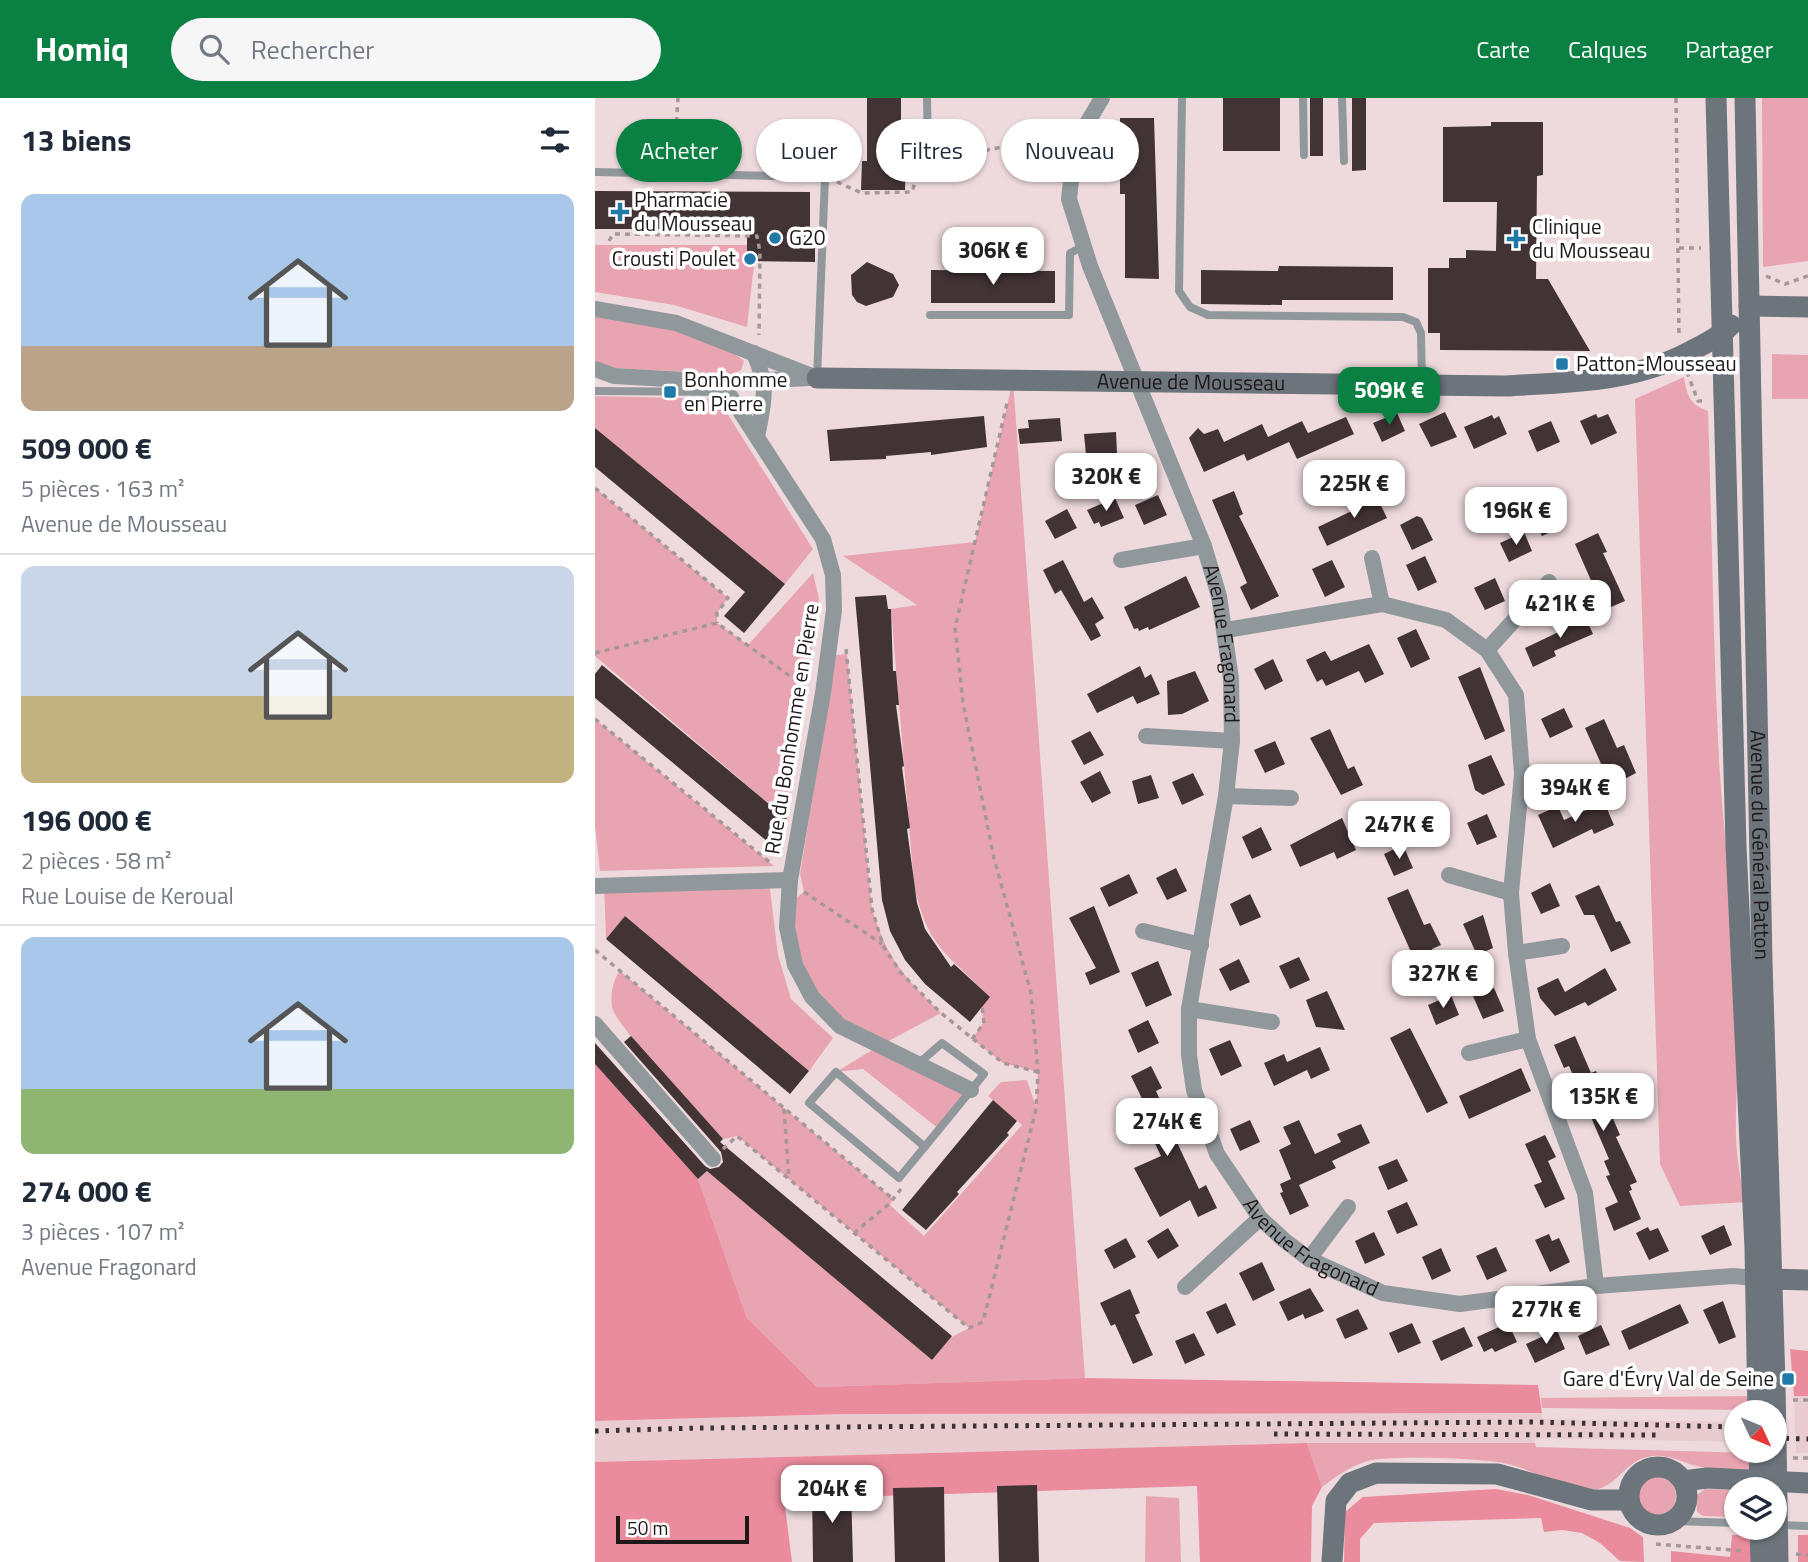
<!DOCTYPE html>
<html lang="fr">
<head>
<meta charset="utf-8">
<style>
  :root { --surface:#fff; --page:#f6f6f7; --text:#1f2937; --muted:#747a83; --line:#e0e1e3; --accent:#0b8043 }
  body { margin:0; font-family:"Titillium Web",sans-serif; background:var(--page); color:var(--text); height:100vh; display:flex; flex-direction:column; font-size:26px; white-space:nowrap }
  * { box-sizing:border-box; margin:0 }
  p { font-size:23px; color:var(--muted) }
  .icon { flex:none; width:38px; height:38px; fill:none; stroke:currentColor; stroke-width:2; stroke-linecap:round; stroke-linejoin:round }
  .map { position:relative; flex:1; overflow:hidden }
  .sheet { display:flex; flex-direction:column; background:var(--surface); width:595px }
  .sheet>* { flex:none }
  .guide { position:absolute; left:21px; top:21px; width:665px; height:63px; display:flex; gap:14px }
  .needle { width:46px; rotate:134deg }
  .buttons { position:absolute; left:1129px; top:1302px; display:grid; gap:14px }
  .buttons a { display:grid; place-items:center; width:63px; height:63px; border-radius:50%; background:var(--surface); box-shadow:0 2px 5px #0004; font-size:35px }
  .scale { position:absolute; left:21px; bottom:18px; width:133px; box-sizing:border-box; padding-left:7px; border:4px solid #1f1819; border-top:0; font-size:19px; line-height:24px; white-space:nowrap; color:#1f1819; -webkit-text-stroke:5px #fff; paint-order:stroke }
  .price { position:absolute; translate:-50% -60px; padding:0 16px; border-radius:14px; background:#fff; color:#222; font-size:23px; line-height:46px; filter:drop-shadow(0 2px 4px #0008) }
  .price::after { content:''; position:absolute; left:50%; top:42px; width:21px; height:16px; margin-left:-10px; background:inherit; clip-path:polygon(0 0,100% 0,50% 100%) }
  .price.current { background:var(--accent); color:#fff }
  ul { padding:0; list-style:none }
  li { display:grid; align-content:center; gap:14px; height:371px; padding:0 21px }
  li+li { border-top:2px solid var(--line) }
  li span { display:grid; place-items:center; height:217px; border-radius:14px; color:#555 }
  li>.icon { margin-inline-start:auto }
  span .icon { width:126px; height:126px; fill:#fffc; stroke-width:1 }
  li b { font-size:30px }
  h2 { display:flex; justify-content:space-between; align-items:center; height:84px; padding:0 21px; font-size:30px }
  .pill { padding:0 24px; border-radius:32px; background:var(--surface); box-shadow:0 2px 5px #0004; font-size:24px; line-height:63px }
  .pill.current { background:var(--accent); color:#fff }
  header { display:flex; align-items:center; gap:42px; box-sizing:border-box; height:98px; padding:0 35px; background:var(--accent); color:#fff }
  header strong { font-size:33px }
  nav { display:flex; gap:38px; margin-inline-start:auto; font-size:24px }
  .search { width:490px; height:63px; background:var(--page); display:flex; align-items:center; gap:18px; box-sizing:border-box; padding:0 24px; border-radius:38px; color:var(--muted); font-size:26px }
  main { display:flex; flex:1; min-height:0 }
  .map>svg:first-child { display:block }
  .built { fill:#e8ccd0 }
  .green { fill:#e8a5b1 }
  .forest { fill:#ea8c9e }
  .building { fill:#423335 }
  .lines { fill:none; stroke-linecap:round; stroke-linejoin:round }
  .path { stroke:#a7979a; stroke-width:3.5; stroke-dasharray:5 5; stroke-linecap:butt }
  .lane { stroke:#91989c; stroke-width:8 }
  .street { stroke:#91989c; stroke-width:16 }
  .secondary { stroke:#6c757b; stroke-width:21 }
  .rail { stroke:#3a3133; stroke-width:5; stroke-dasharray:3.5 7; stroke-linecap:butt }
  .secondary-bridge { stroke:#6c757b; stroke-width:21 }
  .poi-dot { fill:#2179a8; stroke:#fff; stroke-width:2.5 }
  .labels { text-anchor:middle; stroke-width:7; stroke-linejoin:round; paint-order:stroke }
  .poi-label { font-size:21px; fill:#1f1819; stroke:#fff; text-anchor:start }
  .street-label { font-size:21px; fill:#1f1819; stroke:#fff }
</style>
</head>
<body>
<header>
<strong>Homiq</strong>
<div class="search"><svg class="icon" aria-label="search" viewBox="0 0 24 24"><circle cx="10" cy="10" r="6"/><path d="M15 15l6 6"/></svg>Rechercher</div>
<nav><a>Carte</a><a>Calques</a><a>Partager</a></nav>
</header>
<main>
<section class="sheet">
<h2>13 biens<svg class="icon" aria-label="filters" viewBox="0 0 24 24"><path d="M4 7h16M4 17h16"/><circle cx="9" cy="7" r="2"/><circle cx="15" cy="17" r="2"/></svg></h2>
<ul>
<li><span style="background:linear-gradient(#a9c7e8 70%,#b9a48a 0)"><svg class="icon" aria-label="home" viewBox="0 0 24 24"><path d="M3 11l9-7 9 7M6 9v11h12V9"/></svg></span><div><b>509 000 €</b><p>5 pièces · 163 m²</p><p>Avenue de Mousseau</p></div></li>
<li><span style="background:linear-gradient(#c9d6e8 60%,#c2b280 0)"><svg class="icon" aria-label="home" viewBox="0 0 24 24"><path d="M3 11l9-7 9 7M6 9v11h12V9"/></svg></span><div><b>196 000 €</b><p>2 pièces · 58 m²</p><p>Rue Louise de Keroual</p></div></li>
<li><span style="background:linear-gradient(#a9c7e8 70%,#8fb573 0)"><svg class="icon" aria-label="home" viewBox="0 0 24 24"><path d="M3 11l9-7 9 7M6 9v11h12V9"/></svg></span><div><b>274 000 €</b><p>3 pièces · 107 m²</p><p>Avenue Fragonard</p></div></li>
</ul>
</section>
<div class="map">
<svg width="1213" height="1464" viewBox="0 0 1213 1464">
  <rect width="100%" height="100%" fill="#eedadd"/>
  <path class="built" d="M1199,1298H1213V1355H1201Z
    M947,1315L948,1321L1141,1324V1344L940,1340V1345H712L0,1364V1323L250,1316Z"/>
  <path class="green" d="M1167,0H1213V163L1168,169Z
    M0,147H157L159,167L152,229L79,207L0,194Z
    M0,216C45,224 115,232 149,263L146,272L138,276L14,270L0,265Z
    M1177,256L1213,257V301H1177Z
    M1089,279C1092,298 1095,307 1113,313C1117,430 1118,546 1124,662C1129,743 1140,824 1144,905C1148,972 1130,1038 1152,1104L1085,1108L1065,1066L1040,301Z
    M418,282L490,1280L222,1289L152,1220L103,1081L114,1072L337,1262L355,1240L374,1230L142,1038L128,1041C110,1020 20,928 17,909C15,898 18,881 25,873L298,1101L295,1107L329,1138L427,1027L393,998L406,984L432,982L441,1009L443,974L408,965L377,941L388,925L387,908L394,899C353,854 333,853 319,786L296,511L322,507L248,458L380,444Z
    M0,298L123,301L218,451L190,486L0,330Z
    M0,390L133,500L122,515V525L153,547L218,475L224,501L192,721L0,558Z
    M252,556L277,811C294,864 307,876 346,915L286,947L376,992L344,1031L268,971L241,974L284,948L245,928L200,867L193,806L209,794L205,776L241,557Z
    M0,621L179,768L5,773L0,727Z
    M174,783L183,857L196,901L238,940L214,973L30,818L11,841L9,787Z
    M1154,1298L1155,1312L947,1310L946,1300Z
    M712,1345H940L941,1349L1157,1355V1374C1137,1372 1117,1372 1098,1367C1081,1362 1070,1355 1052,1359C1029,1364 1019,1394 993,1392C967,1391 942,1374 917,1367C896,1360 793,1357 773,1363C755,1368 742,1378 727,1389Z
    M1043 1398a19 19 0 1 1 38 0a19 19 0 1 1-38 0Z
    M1110,1391L1138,1392L1137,1419L1108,1418L1102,1414L1101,1398Z
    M551,1398L584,1400L586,1464H550Z"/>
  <path class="forest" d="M0,966L103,1081L152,1220L222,1289L490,1280L943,1287L947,1315L250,1316L0,1323Z
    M1195,1251L1213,1253V1298H1199Z
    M712,1345L727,1389L717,1408L716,1464H605L602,1388L189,1401L197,1464H0V1364Z
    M901,1391L933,1397L1035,1430L1048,1439L1049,1464L1025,1463L1005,1445L987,1435L967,1432L949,1434L946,1420L779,1425L765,1441V1464H749L750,1414L768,1399Z
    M1137,1437H1157L1158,1464H1076V1453L1135,1459Z
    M1203,1437H1213V1464H1203Z"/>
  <path class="building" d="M272,0H306V56H311L310,92H266L267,63H272Z
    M628,0H685V53H628Z
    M715,0H728V58H715Z
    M757,0H771V72L757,73Z
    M525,20H559L564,181L530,180V96H525Z
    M896,24H948V77L942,78L941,181H953L995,253L845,252V235H833V170H854V160H871V152L901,153L902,104H848V29L896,28Z
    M0,93L215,94V142L220,143V164L152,163V131H0Z
    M272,164L298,176L304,187L298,199L271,208L262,204L257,197L256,177Z
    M684,168L798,169V202H687V207L606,206V172L683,173Z
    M336,172L460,173V205H336Z
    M850,314L862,339L836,349L824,326Z
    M802,315L810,333L787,344L778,325Z
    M1001,316L1003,320L1013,316L1022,335L996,347L985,323Z
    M897,317L899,321L904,318L912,336L879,351L869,329Z
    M389,318L392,349L336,357V354L291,358V361L235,363L232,332Z
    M751,319L759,336L702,361L694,344L652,363L649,356L609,374L594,340L603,330L609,336L623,331L629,344L667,326L673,339L707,323L713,335Z
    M465,320L467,343L425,346L423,331L434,330L433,322Z
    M956,323L965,344L942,354L933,333Z
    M0,330L190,486L149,535L129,518L150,494L0,369Z
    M521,334L522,355L491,357L489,336Z
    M639,393L648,416L644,418L684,498L656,512L645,489L652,485L617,402Z
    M780,395L792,420L732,448L723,429L761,411L758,406Z
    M563,397L572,417L549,427L540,407Z
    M520,400L529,420L506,429L504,424L499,426L492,412Z
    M960,409L969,428L947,438L938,419Z
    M472,411L482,430L460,441L450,423Z
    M822,418L827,420L838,442L817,452L805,427Z
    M929,434L937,453L914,464L905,445Z
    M1003,435L1012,454L1008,455L1030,503L1009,512L980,446Z
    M830,458L842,484L823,493L811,467Z
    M468,462L489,504L497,499L509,520L500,526L506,538L496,543L466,492L460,496L448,472Z
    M737,462L750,489L730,499L717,471Z
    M591,478L605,509L554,532L553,529L544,533L543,530L539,531L529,509Z
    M900,480L910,503L890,512L879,490Z
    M291,497L293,511H296L298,573H301L304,607H301L309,668L307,669L315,730L312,731L322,805L330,831L356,869L359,866L395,899L375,924L330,886L310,862L295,833L287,802L260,499Z
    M988,514L998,536L959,553L961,558L938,569L930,550L972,530L968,523Z
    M821,531L835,561L816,570L802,540Z
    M774,546L789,576L770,585L764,573L731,588L727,581L722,584L711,562L730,553L736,563Z
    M678,561L688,583L670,592L659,571Z
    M7,567L192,721L173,744L0,600V576Z
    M545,568L550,580L556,576L565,596L542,606L538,598L502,615L492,596Z
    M885,569L910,633L890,642L863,579Z
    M600,573L614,603L587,616L573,617L572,583Z
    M969,610L978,629L955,640L946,621Z
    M1009,621L1022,650L1029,647L1041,675L1016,688L990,630Z
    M735,631L753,671L759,668L768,687L746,697L715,640Z
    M495,633L509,657L489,667L476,643Z
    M680,643L690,666L670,675L659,652Z
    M896,657L910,687L888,697L880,692L873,667Z
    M505,673L516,695L497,705L485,684Z
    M598,675L609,697L587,707L577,684Z
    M556,677L564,700L543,706L537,683Z
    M1009,704L1019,727L999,736L997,731L958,750L943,717L963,708L969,722Z
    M843,712L852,731L821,746L812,726Z
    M892,716L902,739L882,747L872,725Z
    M747,720L761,752L742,761L739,754L705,769L695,747Z
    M666,729L677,752L657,761L647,739Z
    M808,747L818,770L799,778L789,756Z
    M581,770L592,793L572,802L561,780Z
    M534,776L543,795L514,809L505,790Z
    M955,785L965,808L946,816L936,795Z
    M1004,787L1021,824L1025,823L1036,845L1016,854L999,817H989L980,798Z
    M813,791L829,827L835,825L846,847L837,851L842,864L824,872L792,800Z
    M655,796L666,819L645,828L635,806Z
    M499,808L525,874L495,887L490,875L501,870L474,820Z
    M888,817L898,850L882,857L868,826Z
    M30,818L214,973L195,996L11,841Z
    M704,859L715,882L695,891L684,868Z
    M644,861L655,884L635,893L624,871Z
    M563,863L577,897L551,909L536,875Z
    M1010,870L1022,892L993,908L990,904L960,918L945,900L942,890L963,880L970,894Z
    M899,890L909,913L888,921L878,898Z
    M732,893L750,932L721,929L711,902Z
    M856,897L864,917L841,927L833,907Z
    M553,922L564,945L543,955L533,932Z
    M815,930L853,1005L832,1015L795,940Z
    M36,938L128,1041L125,1044L357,1238L337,1262L112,1073L103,1081L0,966V945L110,1068L115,1071L124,1069L128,1064L126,1054L29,944Z
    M980,938L996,975L1001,973L1012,996L1008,997L1025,1037L1021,1039L1042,1084L1035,1087L1037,1092L1034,1093L1046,1121L1019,1133L1010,1110L1023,1104L1011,1078L1015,1077L1009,1063L1014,1061L974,968L969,970L959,947Z
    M635,942L647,968L626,978L614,951Z
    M725,949L735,972L716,981L712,972L679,988L669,965L689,956L692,964Z
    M556,968L567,990L561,993L579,1033L577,1034L604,1091L611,1087L622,1110L603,1119L595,1102L565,1119L539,1070L566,1058L547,1018L554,1015L536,978Z
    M926,970L936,993L874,1021L864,998Z
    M398,1002L422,1023L412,1035L414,1037L362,1094L364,1096L331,1132L307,1112Z
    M655,1022L665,1044L645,1053L635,1031Z
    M704,1022L720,1056L746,1044L742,1036L766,1026L775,1045L737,1063L741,1070L704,1087L714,1108L695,1117L685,1095L688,1094L685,1086L696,1081L684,1052L696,1046L688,1029Z
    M950,1037L961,1059L953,1063L970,1101L950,1110L939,1087L947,1084L930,1046Z
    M802,1061L813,1083L793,1092L783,1069Z
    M812,1104L823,1127L802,1136L792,1113Z
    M1129,1127L1137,1147L1115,1157L1106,1138Z
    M1053,1129L1055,1133L1063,1130L1074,1153L1054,1162L1041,1135Z
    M573,1130L584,1148L563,1161L552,1143Z
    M779,1134L790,1157L770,1166L760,1143Z
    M954,1136L957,1143L964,1140L975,1164L955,1174L940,1142Z
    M531,1140L541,1159L519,1171L509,1152Z
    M901,1149L912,1173L892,1182L881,1158Z
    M846,1150L856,1173L837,1182L827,1159Z
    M667,1164L680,1192L658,1203L644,1175Z
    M715,1190L729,1213L710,1221L708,1216L693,1223L684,1204Z
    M535,1191L545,1215L540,1217L558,1257L538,1266L520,1226L516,1228L505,1205Z
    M1128,1203L1141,1239L1124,1246L1108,1212Z
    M631,1205L641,1227L622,1236L611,1214Z
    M1085,1206L1094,1225L1034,1252L1026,1233Z
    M763,1211L773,1231L750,1241L741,1221Z
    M817,1225L826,1245L803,1255L794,1235Z
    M913,1225L922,1244L900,1254L897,1250L889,1254L882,1239Z
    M1006,1227L1015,1247L991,1257L983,1238Z
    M869,1229L878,1248L846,1263L837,1243Z
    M962,1232L970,1251L940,1265L931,1246Z
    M599,1235L610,1257L590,1266L580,1243Z
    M442,1387L444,1464H404L402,1388Z
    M349,1389L350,1464H300L298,1390Z
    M256,1390L258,1464H218L217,1391Z"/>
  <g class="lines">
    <path class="path" d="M1081,0L1084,239
      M341,63L435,43H464
      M79,64L83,0
      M242,84L267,95L317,94L325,67L330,66
      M14,143L18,136L162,138L165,154L164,237
      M1084,150H1106
      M1171,178L1190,186L1213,178
      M1092,274L1103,303H1110
      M0,390L133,500L122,515V525
      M251,551L277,811L288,848L306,875L346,915L408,965L443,974
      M0,555L122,525L214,592
      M0,621L177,766
      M209,794L287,846
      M0,852L298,1101
      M377,941L389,925L387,908
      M189,1011L194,1081
      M128,1051L142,1038L374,1230L388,1224L441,1011L443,974L436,895L399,760L368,605L360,530L413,301
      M259,1135L294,1106L306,1091
      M1198,1302H1213
      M1198,1360H1213
      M1061,1446L1148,1453
      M1201,1456L1213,1457"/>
    <path class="lane" d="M332,0L333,53
      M587,0L584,193L595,209L613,217L808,219L821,224L826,235L827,286
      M708,0L709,57
      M747,0L749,63
      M0,74L230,79L222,280
      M335,217H474L475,155L489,148
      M0,293L133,294
      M323,966L347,945L389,976C361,1011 332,1046 304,1080L214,1005L241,974L330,1049
      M1078,1423L1141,1425
      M1182,1427L1213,1428"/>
    <g class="street">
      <path id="s1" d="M507,0L480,46L474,101L495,168L609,448L624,498L636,581L637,643L631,698L594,911V957L599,992L622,1056L665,1120L689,1142L714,1161L788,1195L865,1206L1001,1188L1138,1178L1171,1181"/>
      <path d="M0,211L81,225L222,280"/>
      <path d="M159,255C174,290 169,303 162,339"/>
      <path d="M0,271L19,278L126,284L216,280"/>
      <path d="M126,284L228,441L238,477L239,512L228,595L195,782L192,829L200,867L217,899L245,928L376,992"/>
      <path d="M777,460L787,506"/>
      <path d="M526,462L609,448"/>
      <path d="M631,532L787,506L851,522L892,552L921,597L927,676L916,795L921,855L933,941L990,1095L1001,1188"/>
      <path d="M892,552L954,484"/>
      <path d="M551,638L637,643"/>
      <path d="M927,676L978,674"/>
      <path d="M631,698L696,700"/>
      <path d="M854,777L916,795"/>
      <path d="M0,788L195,782"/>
      <path d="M548,833L606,847"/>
      <path d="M921,855L967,848"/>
      <path d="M594,911L677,924"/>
      <path d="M0,926L118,1061"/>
      <path d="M874,955L933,941"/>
      <path d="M714,1161L753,1109"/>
      <path d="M590,1189L665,1120"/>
    </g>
    <g class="secondary">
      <path d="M1121,0L1141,748L1160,1150L1163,1314"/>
      <path id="s2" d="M1150,0L1167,864L1180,1285"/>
      <path d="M1154,208L1213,209"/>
      <path id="s3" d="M222,280L911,288C977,284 1042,284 1100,251C1113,244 1126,238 1136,227"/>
      <path d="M1178,1181L1213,1182"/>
      <circle cx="1063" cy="1398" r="29"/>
      <path d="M1088,1383L1112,1380L1213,1385"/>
      <path d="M737,1464L741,1403L755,1385L781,1375L902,1376L997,1402H1034"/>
    </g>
    <path class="rail" d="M0,1333L103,1330L936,1324L1141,1329
      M679,1336L1064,1337
      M1180,1340L1213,1341"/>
    <path class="secondary-bridge" d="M1180,1285L1183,1464
      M1164,1353L1165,1391
      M1165,1430L1166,1464"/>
  </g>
  <g class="poi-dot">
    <path d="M21.5 103.5h7v7h7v7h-7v7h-7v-7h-7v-7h7z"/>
    <circle cx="180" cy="140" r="7"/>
    <path d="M917.5 130.5h7v7h7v7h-7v7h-7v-7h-7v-7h7z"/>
    <circle cx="155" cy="161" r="7"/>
    <rect x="960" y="259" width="14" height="14" rx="3.5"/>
    <rect x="68" y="287" width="14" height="14" rx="3.5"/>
    <rect x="1186" y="1274" width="14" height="14" rx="3.5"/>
  </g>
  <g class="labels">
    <g class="poi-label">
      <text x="39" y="109">Pharmacie<tspan x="39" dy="24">du Mousseau</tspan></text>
      <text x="937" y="136">Clinique<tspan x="937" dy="24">du Mousseau</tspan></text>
      <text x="194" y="147">G20</text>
      <text x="141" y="168" text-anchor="end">Crousti Poulet</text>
      <text x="981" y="273">Patton-Mousseau</text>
      <text x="89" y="289">Bonhomme<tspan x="89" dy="24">en Pierre</tspan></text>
      <text x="1179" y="1288" text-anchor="end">Gare d'Évry Val de Seine</text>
    </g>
    <g class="street-label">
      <text dy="7" stroke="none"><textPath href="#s3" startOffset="374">Avenue de Mousseau</textPath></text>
      <text dy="7" stroke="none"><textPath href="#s1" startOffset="581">Avenue Fragonard</textPath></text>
      <text transform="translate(197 631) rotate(-81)" y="7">Rue du Bonhomme en Pierre</text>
      <text dy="7" stroke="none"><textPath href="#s2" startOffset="747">Avenue du Général Patton</textPath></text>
      <text dy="7" stroke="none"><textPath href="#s1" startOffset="1236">Avenue Fragonard</textPath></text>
    </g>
  </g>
</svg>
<div class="buttons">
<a><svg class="needle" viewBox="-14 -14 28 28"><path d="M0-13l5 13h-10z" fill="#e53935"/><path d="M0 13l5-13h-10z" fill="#747a83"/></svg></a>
<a><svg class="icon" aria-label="layers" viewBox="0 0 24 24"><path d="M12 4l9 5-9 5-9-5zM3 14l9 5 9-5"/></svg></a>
</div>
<div class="scale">50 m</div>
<b class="price" style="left:398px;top:189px">306K €</b>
<b class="price current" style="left:794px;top:329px">509K €</b>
<b class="price" style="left:511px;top:415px">320K €</b>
<b class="price" style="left:759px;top:422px">225K €</b>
<b class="price" style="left:921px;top:449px">196K €</b>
<b class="price" style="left:965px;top:542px">421K €</b>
<b class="price" style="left:980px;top:726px">394K €</b>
<b class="price" style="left:804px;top:763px">247K €</b>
<b class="price" style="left:848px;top:912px">327K €</b>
<b class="price" style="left:1008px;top:1035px">135K €</b>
<b class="price" style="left:572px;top:1060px">274K €</b>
<b class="price" style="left:951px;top:1248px">277K €</b>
<b class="price" style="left:237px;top:1427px">204K €</b>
<div class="guide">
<a class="pill current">Acheter</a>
<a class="pill">Louer</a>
<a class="pill">Filtres</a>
<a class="pill">Nouveau</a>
</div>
</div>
</main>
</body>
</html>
